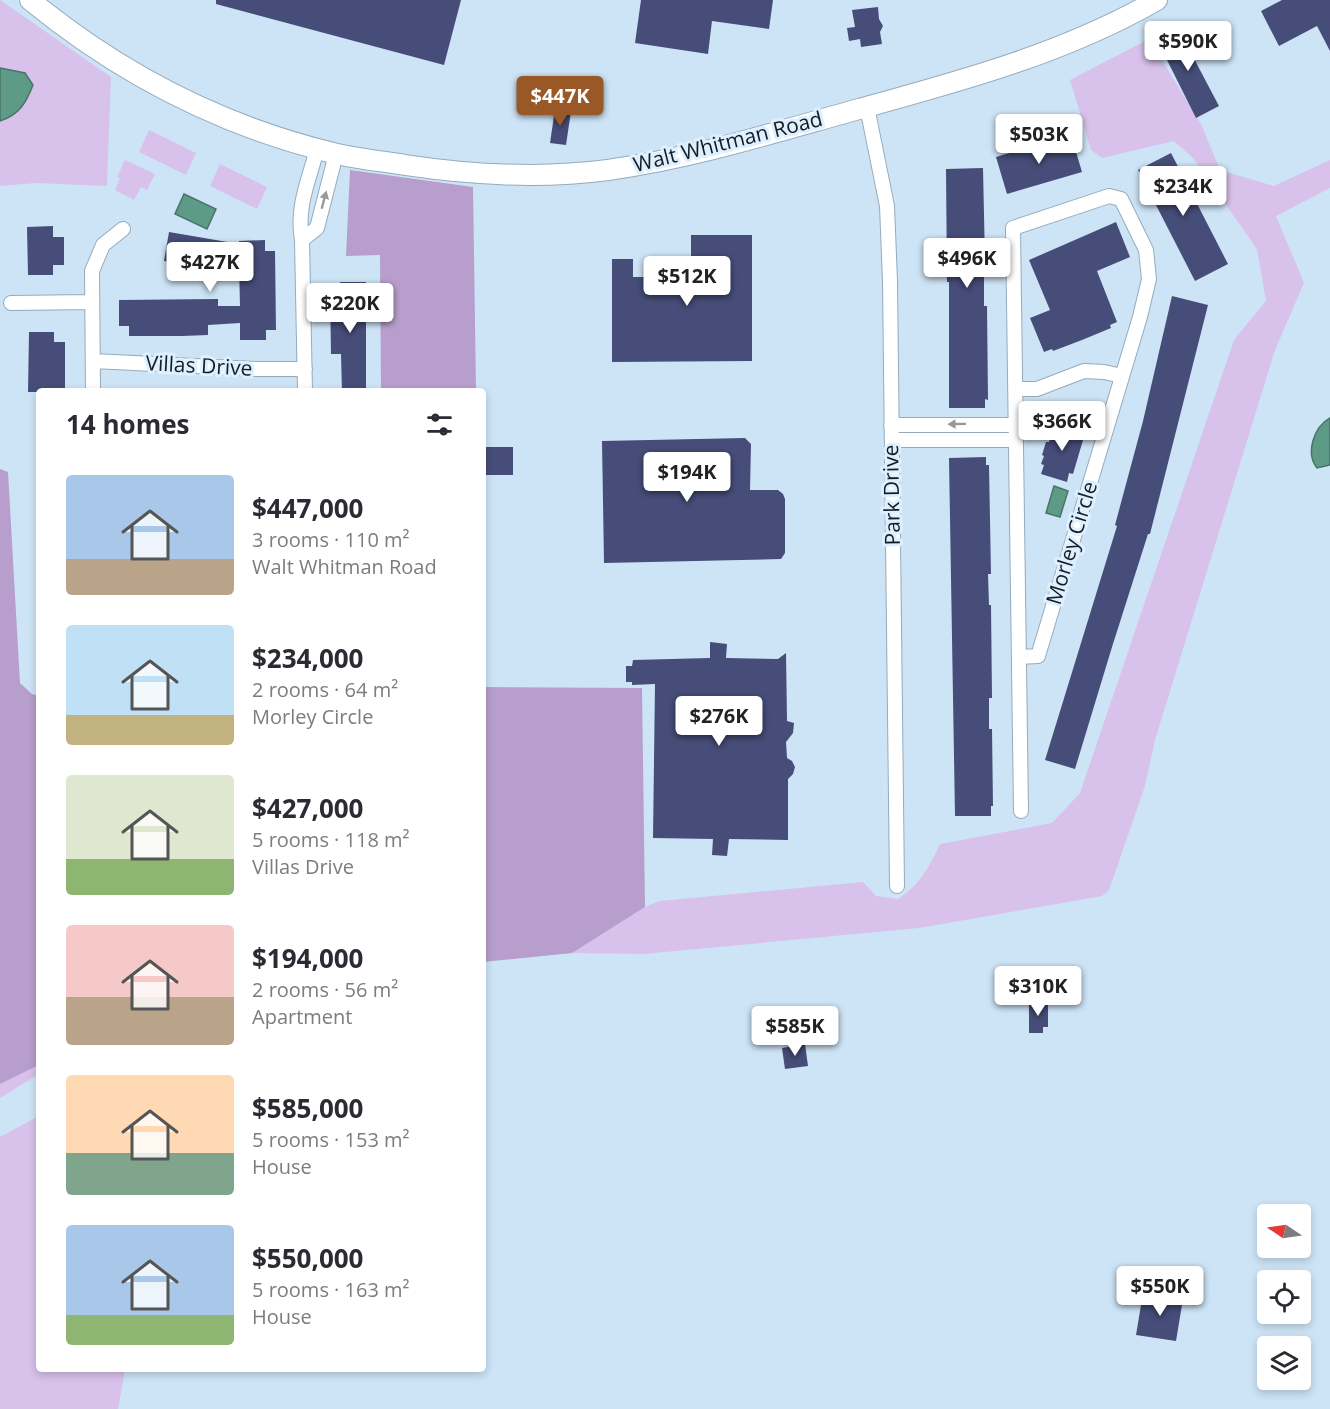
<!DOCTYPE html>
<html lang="en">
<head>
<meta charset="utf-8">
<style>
  :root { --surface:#fff; --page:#f7f7f7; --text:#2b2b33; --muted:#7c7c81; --accent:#9a5826 }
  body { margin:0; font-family:"Open Sans",sans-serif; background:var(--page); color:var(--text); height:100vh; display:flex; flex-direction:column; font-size:22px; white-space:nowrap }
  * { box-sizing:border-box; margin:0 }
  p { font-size:20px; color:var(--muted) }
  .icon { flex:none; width:33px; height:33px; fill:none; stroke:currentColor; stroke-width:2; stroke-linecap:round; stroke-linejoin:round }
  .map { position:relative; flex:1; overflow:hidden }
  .drawer { position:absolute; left:36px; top:388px; width:450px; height:984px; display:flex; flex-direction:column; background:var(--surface); border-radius:6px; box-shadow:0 3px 9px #0003 }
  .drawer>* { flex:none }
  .needle { width:39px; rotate:283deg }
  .fabs { position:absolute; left:1257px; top:1204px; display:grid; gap:12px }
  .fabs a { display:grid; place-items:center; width:54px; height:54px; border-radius:6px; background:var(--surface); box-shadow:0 3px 9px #0003; font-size:30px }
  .price { position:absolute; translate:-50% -51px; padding:0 14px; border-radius:6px; background:#fff; color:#222; font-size:20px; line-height:39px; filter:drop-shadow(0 2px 3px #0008) }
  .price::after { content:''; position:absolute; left:50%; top:36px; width:18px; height:14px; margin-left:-9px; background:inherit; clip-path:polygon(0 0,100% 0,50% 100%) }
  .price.selected { background:var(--accent); color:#fff }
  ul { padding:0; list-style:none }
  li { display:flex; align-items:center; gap:18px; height:150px; padding:0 30px }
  li span { display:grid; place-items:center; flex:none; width:168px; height:120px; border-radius:6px; color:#555 }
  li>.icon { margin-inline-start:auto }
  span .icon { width:72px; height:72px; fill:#fffc; stroke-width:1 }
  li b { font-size:26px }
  h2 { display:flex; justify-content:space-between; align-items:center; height:72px; padding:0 30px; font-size:26px }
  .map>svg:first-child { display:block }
  .green { fill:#d8c1eb }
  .forest { fill:#b89ecc }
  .water { fill:#5d9b87; stroke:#477569; stroke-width:1.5 }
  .building { fill:#464d78 }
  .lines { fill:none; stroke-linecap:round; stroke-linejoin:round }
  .minor-casing { stroke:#95abbc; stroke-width:16 }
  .secondary-casing { stroke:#95abbc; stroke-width:22 }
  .minor { stroke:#fff; stroke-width:14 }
  .secondary { stroke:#fff; stroke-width:20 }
  .oneway { fill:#95999c }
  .labels { text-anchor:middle; stroke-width:6; stroke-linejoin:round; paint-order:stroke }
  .street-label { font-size:21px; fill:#141d23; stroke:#def0ff }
</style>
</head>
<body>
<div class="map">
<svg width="1330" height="1409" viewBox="0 0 1330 1409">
  <rect width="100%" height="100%" fill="#cde4f6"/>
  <path class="green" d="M0,0L111,77L107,186L36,183L0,186Z
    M1149,39L1202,126L1220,170L1274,186L1330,160V188L1276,216L1304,283L1275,350L1155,740L1145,786L1109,890L1102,896L919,928L644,954L572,953L645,907L660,901L863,882L876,896L898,899C919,886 930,866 940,844L1052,823L1080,793L1234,340L1266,301L1257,249L1193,158L1174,141L1102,158L1091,150L1070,80Z
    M149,130L196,153L186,175L139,152Z
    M125,160L155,174L147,190L141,187L134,200L115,190L120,178L117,177Z
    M220,164L267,187L257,209L210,186Z
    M39,1065V1074L0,1098V1084Z
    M39,1116V1370H125L118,1409H0V1137Z"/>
  <path class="forest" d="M350,170L473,187L476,391H381L380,255L346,256Z
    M0,469L8,472L20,683L32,694L39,696V1065L0,1084Z
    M483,687L642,688L645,907L572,953L483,962Z"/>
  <path class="water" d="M0,68L25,73L33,85C26,103 19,115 0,121Z
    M184,194L216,209L207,229L175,214Z
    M1330,418V465L1317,468C1305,453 1314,427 1330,418Z
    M1054,486L1068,491L1060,517L1046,513Z"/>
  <path class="building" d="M216,0H461L444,65L216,4Z
    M641,0H773L769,29L712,21L708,54L635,43Z
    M1282,0H1330V51L1317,26L1279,46L1261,11Z
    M878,7L879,19L883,26L880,32L882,44L861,47L860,39L849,41L847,28L855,27L852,10Z
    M1182,27L1194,51L1191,53L1219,106L1196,118L1157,40Z
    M555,109L571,111L566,145L550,143Z
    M1071,135L1082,172L1007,194L996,157Z
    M1171,153L1228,264L1195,281L1138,170Z
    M983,168L985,261H987V275H984V306H987L988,400L985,399V408H949V282H947L946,169Z
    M1116,222L1130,257L1097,271L1117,322L1110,325L1111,328L1082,340L1053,351L1052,349L1044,352L1030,318L1050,310L1029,260Z
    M53,226V237H64V265H53V275H28L27,227Z
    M169,232L239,244V241L265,240V251H275L276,330H266V340H240V323L208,325V335L182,336H129V326H119V300L218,299V306H240L239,264L217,259L214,270L164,261Z
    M691,235H752V361L612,362V259H633V277H691Z
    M340,282H366V392H342L341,354H331L330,292H340Z
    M1172,296L1208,305L1150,534H1148L1112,647L1075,769L1045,760L1117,526L1115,525L1143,421Z
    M29,332H54V342H65V392H28Z
    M1055,422L1081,430L1078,439L1083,440L1073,474L1069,473L1067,482L1041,474L1044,465L1041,464L1044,456L1042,455L1046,442H1049Z
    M745,438L751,444L750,490H778L783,494L785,499V553L781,559L604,563L602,441Z
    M483,447H513V475H483Z
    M986,457V465H989L991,574H988L989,605H991L992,698H989V729H992L993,806H991V816H955L949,458Z
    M710,642L727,644L726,658L778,659L786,653L787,721L794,723L793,733L786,742L787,758L792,761L795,767L793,774L788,779V840L729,839L727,856L712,855L713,839L653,838L655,684L632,685V682H626V666H632L633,660L710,658Z
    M1029,1002H1048V1027H1043V1033H1029Z
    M805,1044L808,1066L785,1069L782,1048Z
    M1143,1293L1183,1299L1176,1341L1136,1335Z"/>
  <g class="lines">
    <g class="minor-casing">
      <path id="minor" d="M867,107L887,206L890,281L897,886
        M302,240L317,228L336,154
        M11,303L92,302
        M93,361L257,369H305
        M1015,389H1037L1084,371L1104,372L1122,376
        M93,392L92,271L103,245L123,229
        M305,392L302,240C296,207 309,180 317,149
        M891,425H1016
        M892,440H1016
        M1019,657L1038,656L1140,317L1149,279L1146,250L1121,199L1109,196L1013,228L1021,811"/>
    </g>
    <g class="secondary-casing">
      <path id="secondary" d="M30,0C119,73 222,126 333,153C357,159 381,161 405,165C472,175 540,179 608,170C694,158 776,132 859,109C961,81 1065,53 1157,0"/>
    </g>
    <use href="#minor" class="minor"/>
    <use href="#secondary" class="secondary"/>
  </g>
  <defs><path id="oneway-solid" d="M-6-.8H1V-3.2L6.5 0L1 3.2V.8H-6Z" transform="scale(1.5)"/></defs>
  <g class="oneway">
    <use href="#oneway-solid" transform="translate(324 200) rotate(-75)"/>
    <use href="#oneway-solid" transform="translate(957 424) rotate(179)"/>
  </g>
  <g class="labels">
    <g class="street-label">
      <text transform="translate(728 142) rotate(-14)" y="7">Walt Whitman Road</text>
      <text transform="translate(199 366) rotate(3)" y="7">Villas Drive</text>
      <text transform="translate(892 495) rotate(-91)" y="7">Park Drive</text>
      <text transform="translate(1072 543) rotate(-73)" y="7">Morley Circle</text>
    </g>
  </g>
</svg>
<div class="fabs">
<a><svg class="needle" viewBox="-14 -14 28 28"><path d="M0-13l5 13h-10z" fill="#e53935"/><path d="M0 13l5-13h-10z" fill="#7c7c81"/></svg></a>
<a><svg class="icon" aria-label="locate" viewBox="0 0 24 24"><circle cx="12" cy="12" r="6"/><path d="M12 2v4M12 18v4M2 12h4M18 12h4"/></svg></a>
<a><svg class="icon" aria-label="layers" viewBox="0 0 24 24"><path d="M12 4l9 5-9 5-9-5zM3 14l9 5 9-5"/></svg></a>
</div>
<b class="price" style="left:1188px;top:72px">$590K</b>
<b class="price selected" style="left:560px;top:127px">$447K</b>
<b class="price" style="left:1039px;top:165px">$503K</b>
<b class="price" style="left:1183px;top:217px">$234K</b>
<b class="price" style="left:967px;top:289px">$496K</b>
<b class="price" style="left:210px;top:293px">$427K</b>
<b class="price" style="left:687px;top:307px">$512K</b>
<b class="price" style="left:350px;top:334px">$220K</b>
<b class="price" style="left:1062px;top:452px">$366K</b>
<b class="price" style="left:687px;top:503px">$194K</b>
<b class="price" style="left:719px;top:747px">$276K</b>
<b class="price" style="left:1038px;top:1017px">$310K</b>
<b class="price" style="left:795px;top:1057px">$585K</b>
<b class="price" style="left:1160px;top:1317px">$550K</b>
<section class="drawer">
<h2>14 homes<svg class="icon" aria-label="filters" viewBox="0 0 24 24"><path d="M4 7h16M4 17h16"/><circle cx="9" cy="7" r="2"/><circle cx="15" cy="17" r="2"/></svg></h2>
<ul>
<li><span style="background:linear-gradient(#a9c7e8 70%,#b9a48a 0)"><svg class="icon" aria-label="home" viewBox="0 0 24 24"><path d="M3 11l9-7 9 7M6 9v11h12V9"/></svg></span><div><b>$447,000</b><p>3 rooms · 110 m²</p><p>Walt Whitman Road</p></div></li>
<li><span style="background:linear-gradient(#bfe0f5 75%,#c2b280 0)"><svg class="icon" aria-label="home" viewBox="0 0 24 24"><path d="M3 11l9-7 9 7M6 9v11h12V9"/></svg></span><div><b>$234,000</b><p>2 rooms · 64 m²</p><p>Morley Circle</p></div></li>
<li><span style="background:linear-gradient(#dfe7d0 70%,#8fb573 0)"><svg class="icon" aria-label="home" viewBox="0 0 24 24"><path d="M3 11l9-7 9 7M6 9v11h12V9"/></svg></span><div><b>$427,000</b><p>5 rooms · 118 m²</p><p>Villas Drive</p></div></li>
<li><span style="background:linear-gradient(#f6c9c9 60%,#b9a48a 0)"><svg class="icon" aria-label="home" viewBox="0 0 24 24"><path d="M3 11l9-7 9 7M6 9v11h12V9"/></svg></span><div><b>$194,000</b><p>2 rooms · 56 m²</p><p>Apartment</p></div></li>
<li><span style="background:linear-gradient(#ffd9b3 65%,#7fa58c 0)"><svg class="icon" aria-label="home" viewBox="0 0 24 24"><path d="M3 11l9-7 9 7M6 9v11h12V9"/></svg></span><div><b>$585,000</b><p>5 rooms · 153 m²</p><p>House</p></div></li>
<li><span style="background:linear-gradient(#a9c7e8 75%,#8fb573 0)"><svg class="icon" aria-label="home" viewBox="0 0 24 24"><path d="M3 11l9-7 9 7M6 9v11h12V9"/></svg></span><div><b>$550,000</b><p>5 rooms · 163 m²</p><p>House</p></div></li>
</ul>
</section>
</div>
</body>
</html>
